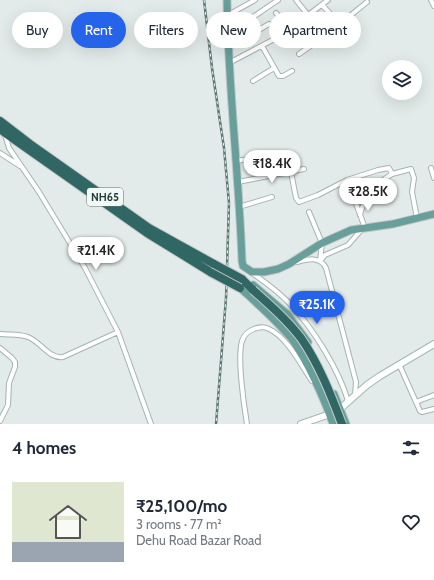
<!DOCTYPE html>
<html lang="en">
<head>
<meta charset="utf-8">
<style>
  :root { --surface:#fff; --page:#f2f2f3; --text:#1f2937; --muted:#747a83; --accent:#2563eb }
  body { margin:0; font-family:Cabin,sans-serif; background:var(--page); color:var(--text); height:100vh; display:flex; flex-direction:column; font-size:15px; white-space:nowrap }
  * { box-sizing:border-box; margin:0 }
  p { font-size:13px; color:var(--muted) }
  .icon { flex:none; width:22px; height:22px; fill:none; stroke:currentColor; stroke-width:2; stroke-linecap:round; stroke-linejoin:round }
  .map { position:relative; height:424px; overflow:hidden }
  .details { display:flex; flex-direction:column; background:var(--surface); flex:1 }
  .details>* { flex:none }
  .hud { position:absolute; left:12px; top:12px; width:410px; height:36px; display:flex; gap:8px }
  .controls { position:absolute; left:382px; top:60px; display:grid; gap:8px }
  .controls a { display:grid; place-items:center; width:40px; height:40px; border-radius:50%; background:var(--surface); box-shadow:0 4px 16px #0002; font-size:20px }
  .price { position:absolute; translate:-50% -34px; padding:0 9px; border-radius:14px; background:#fff; color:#222; font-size:13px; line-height:26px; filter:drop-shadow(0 1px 2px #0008) }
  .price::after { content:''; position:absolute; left:50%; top:24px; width:12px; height:9px; margin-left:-6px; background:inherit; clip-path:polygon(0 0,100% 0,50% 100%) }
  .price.active { background:var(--accent); color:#fff }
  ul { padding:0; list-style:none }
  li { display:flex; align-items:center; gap:12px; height:100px; padding:0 12px }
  li span { display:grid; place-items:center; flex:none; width:112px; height:80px; border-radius:0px; color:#555 }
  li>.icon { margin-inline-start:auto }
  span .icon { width:48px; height:48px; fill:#fffc; stroke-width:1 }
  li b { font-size:17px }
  h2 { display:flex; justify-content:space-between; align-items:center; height:48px; padding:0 12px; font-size:17px }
  .pill { padding:0 14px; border-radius:18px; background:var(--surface); box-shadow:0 4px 16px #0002; font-size:14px; line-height:36px }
  .pill.active { background:var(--accent); color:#fff }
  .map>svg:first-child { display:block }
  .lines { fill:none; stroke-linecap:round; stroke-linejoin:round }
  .street-casing { stroke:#a5b3b1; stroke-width:6 }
  .secondary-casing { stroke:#a1b7b2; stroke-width:8 }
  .primary-casing { stroke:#c1c8c8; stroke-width:9 }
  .highway-casing { stroke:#c1c8c8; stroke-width:10 }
  .street { stroke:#fff; stroke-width:4 }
  .secondary { stroke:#fff; stroke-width:6 }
  .primary { stroke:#699f9a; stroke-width:7 }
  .highway { stroke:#306664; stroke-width:8 }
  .rail-casing { stroke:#5d7774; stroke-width:2.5 }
  .rail { stroke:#f2f8f6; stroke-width:1; stroke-dasharray:3; stroke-linecap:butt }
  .highway-bridge-casing { stroke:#c1c8c8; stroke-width:10; stroke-linecap:butt }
  .highway-bridge { stroke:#306664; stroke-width:8 }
  .labels { text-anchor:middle; stroke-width:3; stroke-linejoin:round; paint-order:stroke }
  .shield { fill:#f2f8f6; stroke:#617472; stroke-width:1 }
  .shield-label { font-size:11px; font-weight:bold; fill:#233b39 }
</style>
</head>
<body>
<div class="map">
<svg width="434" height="424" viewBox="0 0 434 424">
  <rect width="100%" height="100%" fill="#e2ebe9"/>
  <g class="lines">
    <g class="street-casing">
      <path id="street" d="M296,0L308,15
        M431,0L434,6
        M322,5L340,24
        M276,13L289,29
        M228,15L255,0
        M228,31L253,17L278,0
        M262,46L279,76H283L292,71
        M228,48L269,24
        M299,54L329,33L367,2
        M229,63L282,35L328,0
        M253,81L274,68
        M5,135L9,148L39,192L85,268L118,332L151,424
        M0,153L20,166
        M236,161L286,153
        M431,168L434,178
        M291,172L296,198L299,202L318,195L347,180L378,170L389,168L392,174L411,169L414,178L412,192L417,218
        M238,182L304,169
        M355,201L365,228
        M239,207L272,197
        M309,212L322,243L320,261
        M360,215C364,197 377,183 392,174
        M320,261L325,255L348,245L362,229
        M297,262C308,259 320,256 326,268L356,382L355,395
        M252,273C265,282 279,292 290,304C313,328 339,370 348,401
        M0,334C9,335 20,334 28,337C41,342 49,359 63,357L118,332
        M0,348L12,358L15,362V367L9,383L8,405L0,421
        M399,364L420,411L422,412L434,409
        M416,402L434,395
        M247,424C244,406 237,358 242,341C244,335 248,331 254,329C259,327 265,327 269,329C287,337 301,365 312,381"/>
    </g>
    <g class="secondary-casing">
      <path id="secondary" d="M301,424L330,414L341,408L367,385L380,376L434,344"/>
    </g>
    <g class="primary-casing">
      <path id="primary" d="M227,0C228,87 239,174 242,261L243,266L252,272H264L278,269L289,264L322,243L351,230L393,224L434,214
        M253,285L287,314L308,342
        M240,288C258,304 276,320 291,338C307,360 324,398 333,424
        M334,394L346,424"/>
    </g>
    <g class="highway-casing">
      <path id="highway" d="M0,121L30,144L149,228L214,264
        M0,129L5,133L147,233L212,273
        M242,279L253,290"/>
    </g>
    <use href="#street" class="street"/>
    <use href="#secondary" class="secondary"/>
    <use href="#primary" class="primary"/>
    <use href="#highway" class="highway"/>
    <g class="rail-casing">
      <path id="rail" d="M204,0L212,68L224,148L229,203L226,298L216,424"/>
    </g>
    <use href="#rail" class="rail"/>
    <g class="highway-bridge-casing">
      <path id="highway-bridge" d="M214,264L242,279
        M212,273L240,288
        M253,290C270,305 287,320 301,338C319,364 331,395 342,424"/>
    </g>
    <use href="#highway-bridge" class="highway-bridge"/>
  </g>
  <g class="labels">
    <rect class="shield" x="87" y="188" width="36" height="18" rx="3"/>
    <g class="shield-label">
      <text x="105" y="201">NH65</text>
    </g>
  </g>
</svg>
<div class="controls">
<a><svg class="icon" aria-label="layers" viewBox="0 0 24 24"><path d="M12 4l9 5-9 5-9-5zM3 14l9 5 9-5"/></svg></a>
</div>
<b class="price" style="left:272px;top:184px">₹18.4K</b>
<b class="price" style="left:368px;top:212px">₹28.5K</b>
<b class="price" style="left:96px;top:271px">₹21.4K</b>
<b class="price active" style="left:317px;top:325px">₹25.1K</b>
<div class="hud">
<a class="pill">Buy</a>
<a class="pill active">Rent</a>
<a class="pill">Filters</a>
<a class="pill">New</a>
<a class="pill">Apartment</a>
</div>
</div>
<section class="details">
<h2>4 homes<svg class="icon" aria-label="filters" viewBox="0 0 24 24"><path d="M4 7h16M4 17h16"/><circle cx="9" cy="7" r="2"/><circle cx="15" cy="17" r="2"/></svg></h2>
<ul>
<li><span style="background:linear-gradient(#dfe7d0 75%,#9aa5b1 0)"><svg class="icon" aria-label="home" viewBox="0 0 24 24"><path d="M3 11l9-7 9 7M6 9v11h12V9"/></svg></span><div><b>₹25,100/mo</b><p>3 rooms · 77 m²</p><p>Dehu Road Bazar Road</p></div><svg class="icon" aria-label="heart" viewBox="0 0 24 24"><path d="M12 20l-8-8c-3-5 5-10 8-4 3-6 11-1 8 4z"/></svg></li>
</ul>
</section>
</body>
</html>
